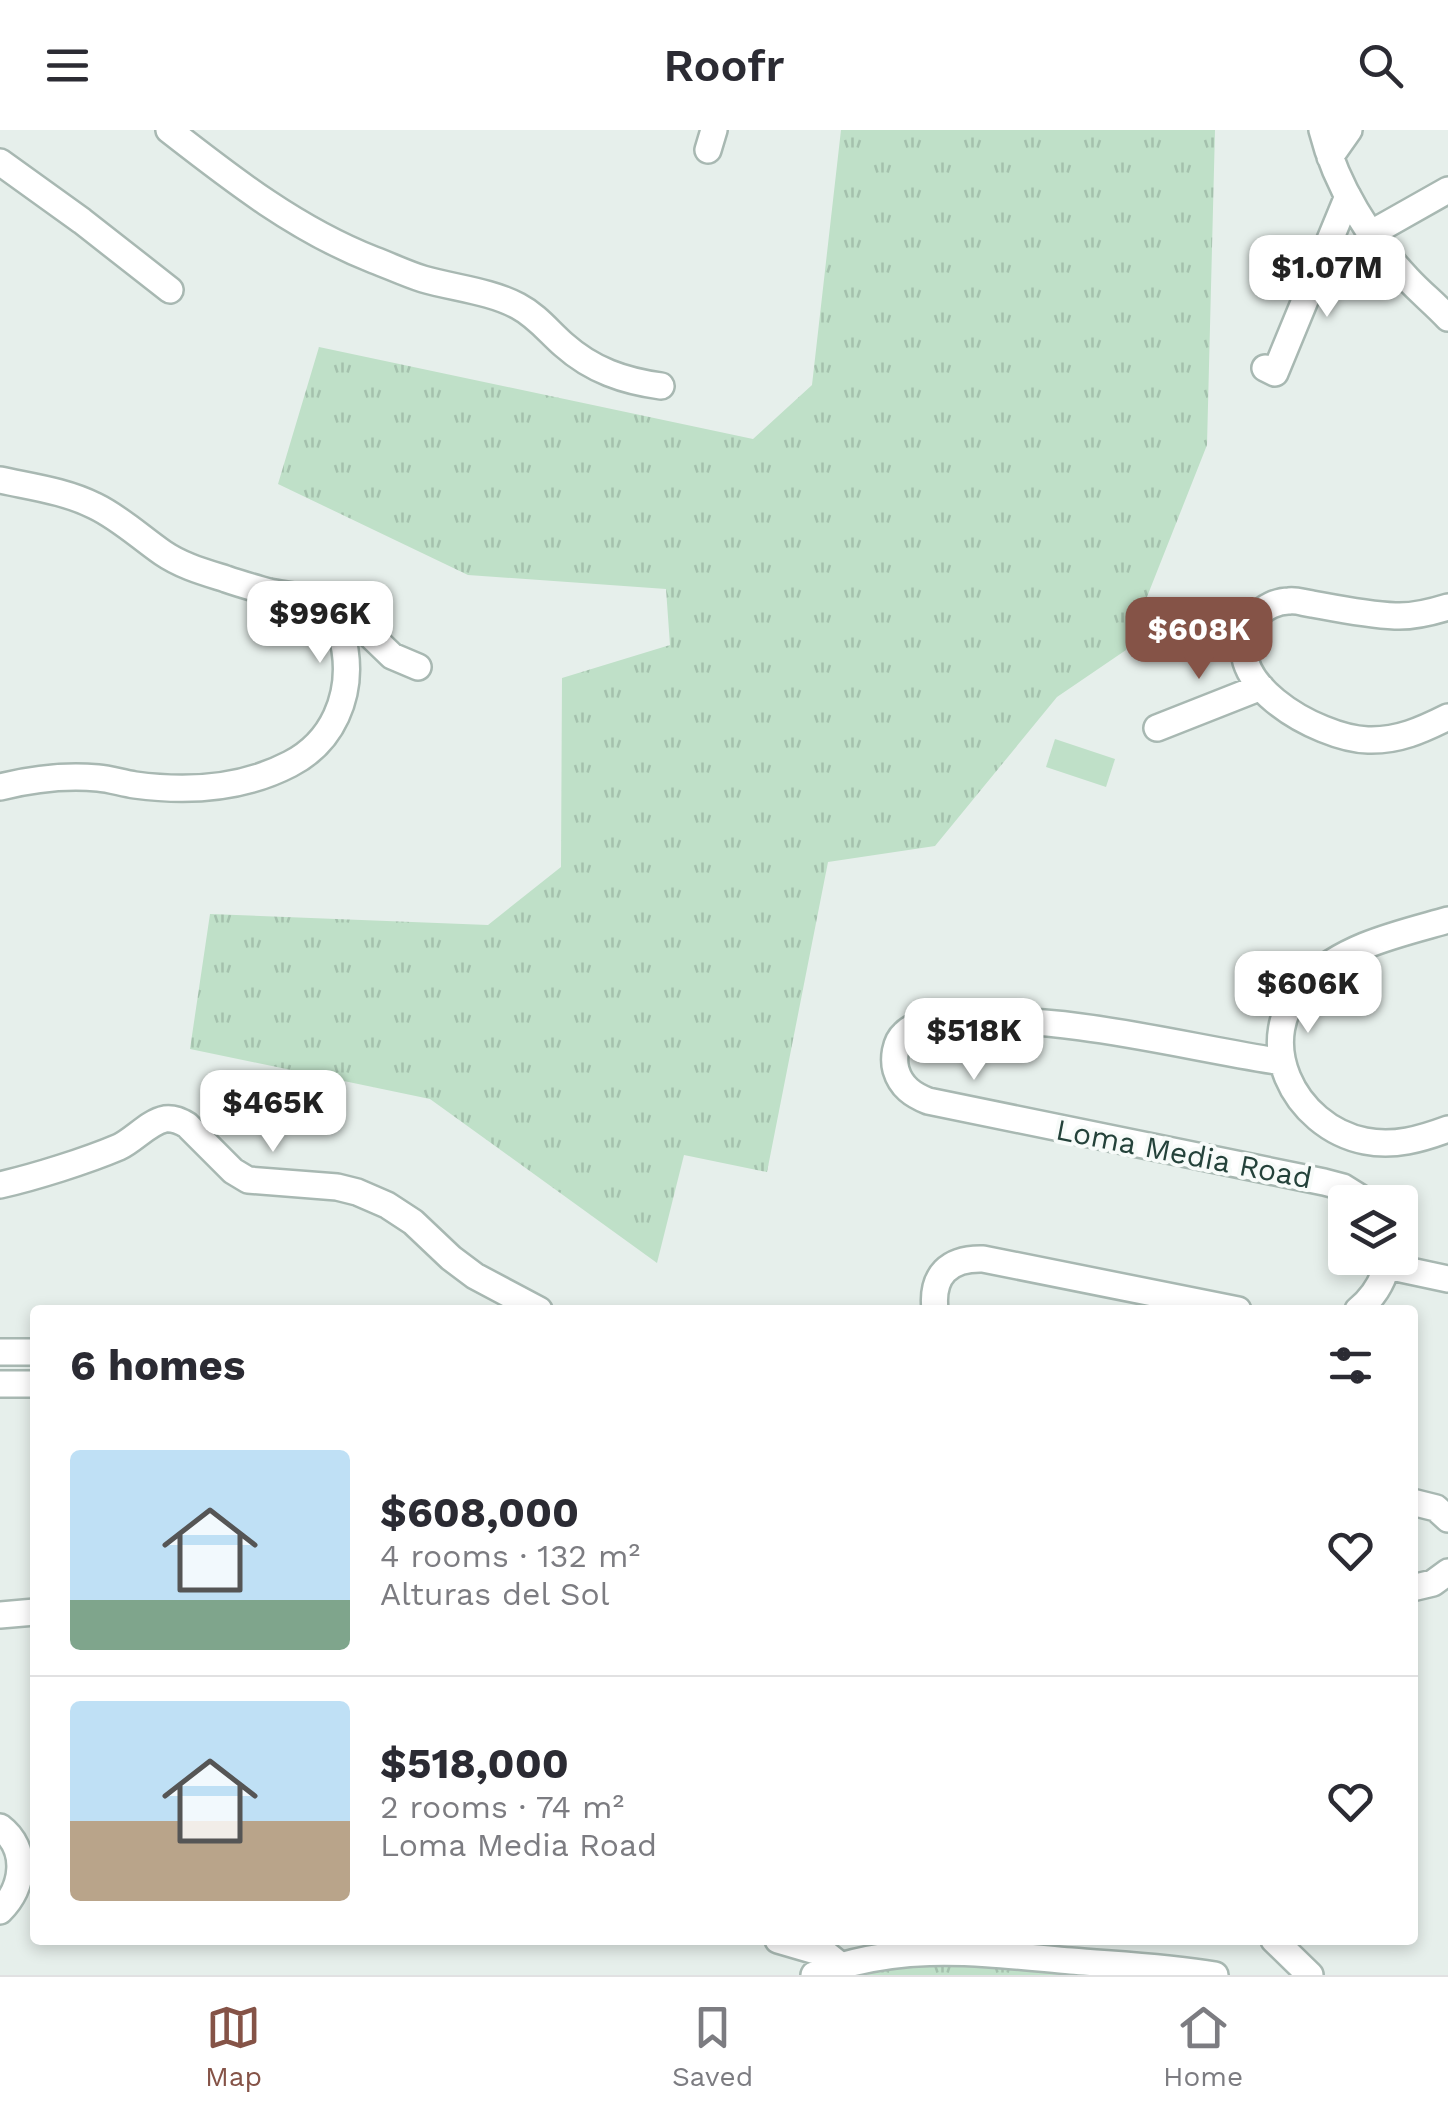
<!DOCTYPE html>
<html lang="en">
<head>
<meta charset="utf-8">
<style>
  :root { --surface:#fff; --page:#f2f2f3; --text:#2b2b33; --muted:#7c7c81; --line:#e1e1e2; --accent:#855347 }
  body { margin:0; font-family:"Work Sans",sans-serif; background:var(--page); color:var(--text); height:100vh; display:flex; flex-direction:column; font-size:38px; white-space:nowrap }
  * { box-sizing:border-box; margin:0 }
  p { font-size:32px; color:var(--muted) }
  .icon { flex:none; width:55px; height:55px; fill:none; stroke:currentColor; stroke-width:2; stroke-linecap:round; stroke-linejoin:round }
  .map { position:relative; flex:1; overflow:hidden }
  .side { position:absolute; left:30px; top:1175px; width:1388px; height:640px; display:flex; flex-direction:column; background:var(--surface); border-radius:10px; box-shadow:0 5px 15px #0003 }
  .side>* { flex:none }
  .buttons { position:absolute; left:1328px; top:1055px; display:grid; gap:20px }
  .buttons a { display:grid; place-items:center; width:90px; height:90px; border-radius:10px; background:var(--surface); box-shadow:0 5px 15px #0003; font-size:50px }
  .price { position:absolute; translate:-50% -85px; padding:0 22px; border-radius:20px; background:#fff; color:#222; font-size:32px; line-height:65px; filter:drop-shadow(0 2px 5px #0008) }
  .price::after { content:''; position:absolute; left:50%; top:60px; width:30px; height:22px; margin-left:-15px; background:inherit; clip-path:polygon(0 0,100% 0,50% 100%) }
  .price.on { background:var(--accent); color:#fff }
  ul { padding:0; list-style:none }
  li { display:flex; align-items:center; gap:30px; height:250px; padding:0 40px }
  li+li { border-top:2px solid var(--line) }
  li span { display:grid; place-items:center; flex:none; width:280px; height:200px; border-radius:10px; color:#555 }
  li>.icon { margin-inline-start:auto }
  span .icon { width:120px; height:120px; fill:#fffc; stroke-width:1 }
  li b { font-size:42px }
  h2 { display:flex; justify-content:space-between; align-items:center; height:120px; padding:0 40px; font-size:42px }
  header { display:flex; justify-content:space-between; align-items:center; height:130px; padding:0 40px; background:var(--surface); font-size:45px; font-weight:600 }
  .tabs { display:flex; justify-content:space-around; align-items:center; height:140px; border-top:2px solid var(--line); background:var(--surface); font-size:28px; color:var(--muted) }
  .tabs a { display:grid; justify-items:center; gap:5px }
  .tabs .on { color:var(--accent) }
  .map>svg:first-child { display:block }
  .grass { fill:url(#grass-tufts) }
  .park { fill:#bfe0c8 }
  .lines { fill:none; stroke-linecap:round; stroke-linejoin:round }
  .minor-casing { stroke:#a8b8b2; stroke-width:30 }
  .minor { stroke:#fff; stroke-width:25 }
  .labels { text-anchor:middle; stroke-width:8; stroke-linejoin:round; paint-order:stroke }
  .street-label { font-size:30px; fill:#24423a; stroke:#f7fbf9 }
</style>
</head>
<body>
<header><svg class="icon" aria-label="menu" viewBox="0 0 24 24"><path d="M4 6h16M4 12h16M4 18h16"/></svg>Roofr<svg class="icon" aria-label="search" viewBox="0 0 24 24"><circle cx="10" cy="10" r="6"/><path d="M15 15l6 6"/></svg></header>
<div class="map">
<svg width="1448" height="1845" viewBox="0 0 1448 1845">
  <defs>
    <pattern id="grass-tufts" width="24" height="20" patternUnits="userSpaceOnUse" patternTransform="scale(2.5)"><rect width="24" height="20" fill="#bfe0c8"/><path d="M3 7l-1-3M5 7V3M7 7l1-3M15 17l-1-3M17 17v-4M19 17l1-3" fill="none" stroke="#a4c1ad"/></pattern>
  </defs>
  <rect width="100%" height="100%" fill="#e6efeb"/>
  <path class="grass" d="M841,0H1215L1207,315L1126,520L1057,567L935,716L828,732L767,1042L684,1025L657,1133L430,969L190,919L210,784L488,795L561,737L562,548L670,515L666,459L468,445L278,354L319,217L753,309L812,255Z
    M941,1830L1104,1845H849L888,1836Z"/>
  <path class="park" d="M1055,609L1115,629L1106,657L1046,637Z"/>
  <g class="lines">
    <g class="minor-casing">
      <path id="minor" d="M169,0C233,50 297,100 374,130C390,136 407,144 423,149C454,158 490,161 518,176C537,186 549,202 564,215C592,240 624,251 661,256
        M1322,0C1336,56 1369,108 1408,149C1421,163 1435,174 1448,188
        M708,20L714,0
        M1330,27L1349,0
        M0,32L82,91L170,160
        M1370,104L1448,60
        M1265,238L1275,243L1348,66
        M0,350C32,357 65,361 95,376C120,388 140,407 163,423C182,436 204,442 226,449C240,454 255,458 269,462C287,466 314,466 327,479C337,490 343,505 345,520C352,566 333,612 290,634C242,659 187,662 135,655C122,653 110,649 98,648C65,645 32,649 0,657
        M1448,477C1432,482 1413,487 1395,486C1368,485 1339,479 1312,474C1304,473 1297,470 1289,471C1277,471 1264,477 1256,487C1207,548 1319,609 1368,610C1398,611 1422,600 1448,587
        M331,486L364,499L392,526L418,537
        M1157,598L1261,557
        M1448,790C1399,804 1345,815 1307,852C1249,908 1294,997 1365,1011C1394,1017 1421,1009 1448,999
        M1282,932C1174,915 1073,886 963,891C944,892 918,889 904,904C895,912 893,929 896,940C901,957 913,965 928,971L1324,1052L1343,1057L1367,1072
        M0,1055C35,1047 86,1031 119,1017C134,1010 149,992 165,989C174,988 180,991 187,995L233,1041L248,1050L337,1057L357,1062L387,1075L413,1092L451,1128L475,1146L539,1180
        M1387,1136L1448,1149
        M935,1180C931,1145 949,1128 983,1129L1238,1180
        M1358,1180C1375,1166 1385,1149 1388,1128
        M0,1222H35
        M0,1254H35
        M1412,1372L1436,1378L1448,1389
        M1412,1458L1433,1453L1448,1442
        M0,1485L35,1482
        M0,1697C29,1719 24,1757 0,1781
        M778,1810L826,1824L841,1836
        M1274,1810L1310,1845
        M814,1845C901,1811 981,1823 1071,1831C1119,1835 1167,1837 1215,1845"/>
    </g>
    <use href="#minor" class="minor"/>
  </g>
  <g class="labels">
    <g class="street-label">
      <text transform="translate(1184 1024) rotate(11)" y="10">Loma Media Road</text>
    </g>
  </g>
</svg>
<div class="buttons">
<a><svg class="icon" aria-label="layers" viewBox="0 0 24 24"><path d="M12 4l9 5-9 5-9-5zM3 14l9 5 9-5"/></svg></a>
</div>
<b class="price" style="left:1327px;top:190px">$1.07M</b>
<b class="price" style="left:320px;top:536px">$996K</b>
<b class="price on" style="left:1199px;top:552px">$608K</b>
<b class="price" style="left:1308px;top:906px">$606K</b>
<b class="price" style="left:974px;top:953px">$518K</b>
<b class="price" style="left:273px;top:1025px">$465K</b>
<section class="side">
<h2>6 homes<svg class="icon" aria-label="filters" viewBox="0 0 24 24"><path d="M4 7h16M4 17h16"/><circle cx="9" cy="7" r="2"/><circle cx="15" cy="17" r="2"/></svg></h2>
<ul>
<li><span style="background:linear-gradient(#bfe0f5 75%,#7fa58c 0)"><svg class="icon" aria-label="home" viewBox="0 0 24 24"><path d="M3 11l9-7 9 7M6 9v11h12V9"/></svg></span><div><b>$608,000</b><p>4 rooms · 132 m²</p><p>Alturas del Sol</p></div><svg class="icon" aria-label="heart" viewBox="0 0 24 24"><path d="M12 20l-8-8c-3-5 5-10 8-4 3-6 11-1 8 4z"/></svg></li>
<li><span style="background:linear-gradient(#bfe0f5 60%,#b9a48a 0)"><svg class="icon" aria-label="home" viewBox="0 0 24 24"><path d="M3 11l9-7 9 7M6 9v11h12V9"/></svg></span><div><b>$518,000</b><p>2 rooms · 74 m²</p><p>Loma Media Road</p></div><svg class="icon" aria-label="heart" viewBox="0 0 24 24"><path d="M12 20l-8-8c-3-5 5-10 8-4 3-6 11-1 8 4z"/></svg></li>
</ul>
</section>
</div>
<nav class="tabs">
<a class="on"><svg class="icon" aria-label="map" viewBox="0 0 24 24"><path d="M3 6l6-2 6 2 6-2v14l-6 2-6-2-6 2zM9 4v14M15 6v14"/></svg>Map</a>
<a><svg class="icon" aria-label="saved" viewBox="0 0 24 24"><path d="M7 4h10v16l-5-4-5 4z"/></svg>Saved</a>
<a><svg class="icon" aria-label="home" viewBox="0 0 24 24"><path d="M3 11l9-7 9 7M6 9v11h12V9"/></svg>Home</a>
</nav>
</body>
</html>
